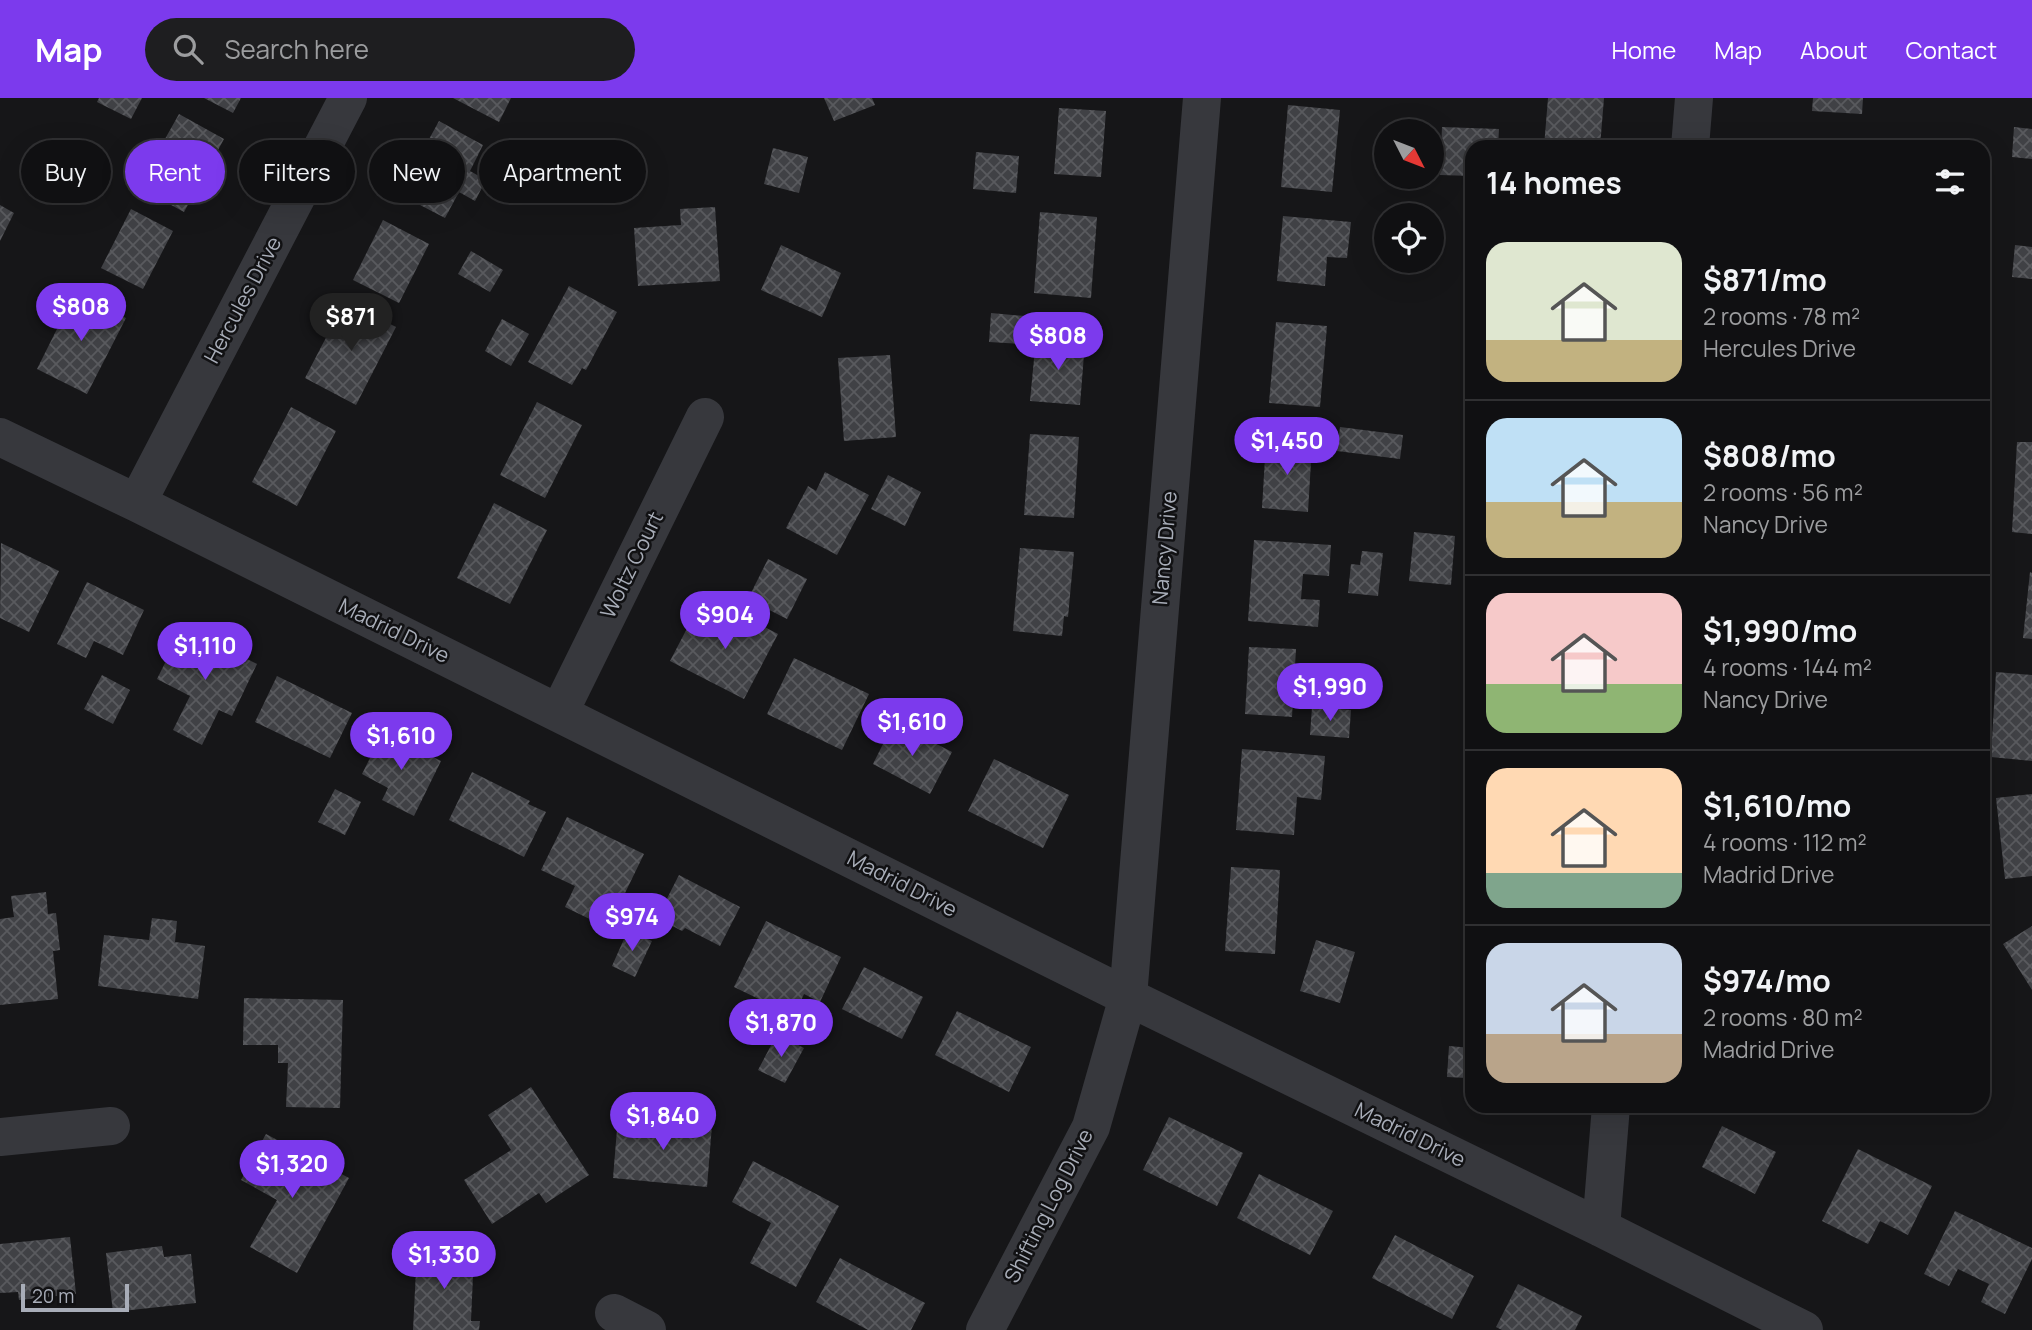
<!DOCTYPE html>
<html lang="en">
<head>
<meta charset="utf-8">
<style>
  :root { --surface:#101012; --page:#1e1e20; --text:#f1f3f6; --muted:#9c9d9f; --line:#303032; --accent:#7c3aed }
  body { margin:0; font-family:Manrope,sans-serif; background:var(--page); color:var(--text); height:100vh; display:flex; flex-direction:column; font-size:26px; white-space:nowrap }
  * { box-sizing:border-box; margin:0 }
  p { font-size:23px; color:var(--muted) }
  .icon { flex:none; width:38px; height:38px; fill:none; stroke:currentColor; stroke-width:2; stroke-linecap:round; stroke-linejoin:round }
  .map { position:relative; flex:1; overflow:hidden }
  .side { position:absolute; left:1465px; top:42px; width:525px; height:973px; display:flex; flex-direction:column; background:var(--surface); border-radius:21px; box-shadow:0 7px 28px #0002,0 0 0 2px var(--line) }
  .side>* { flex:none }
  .top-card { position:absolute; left:21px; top:42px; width:665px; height:63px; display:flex; gap:14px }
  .needle { width:46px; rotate:132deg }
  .controls { position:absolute; left:1374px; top:21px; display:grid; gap:14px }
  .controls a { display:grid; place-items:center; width:70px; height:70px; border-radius:50%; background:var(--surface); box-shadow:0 7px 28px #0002,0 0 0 2px var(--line); font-size:35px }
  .scale { position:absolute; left:21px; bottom:18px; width:108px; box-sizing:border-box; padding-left:7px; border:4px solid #a8adb8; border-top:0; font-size:19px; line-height:24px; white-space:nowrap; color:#a8adb8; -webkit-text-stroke:5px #111113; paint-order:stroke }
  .price { position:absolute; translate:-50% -60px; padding:0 16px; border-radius:24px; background:var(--accent); color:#fff; font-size:23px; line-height:46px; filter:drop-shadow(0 2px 4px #0008) }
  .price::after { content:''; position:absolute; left:50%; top:42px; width:21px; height:16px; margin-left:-10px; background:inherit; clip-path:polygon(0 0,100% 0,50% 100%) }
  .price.active { background:#222; color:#fff }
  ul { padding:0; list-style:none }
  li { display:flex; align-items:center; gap:21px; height:175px; padding:0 21px }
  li+li { border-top:2px solid var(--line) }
  li span { display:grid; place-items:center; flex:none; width:196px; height:140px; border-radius:21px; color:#555 }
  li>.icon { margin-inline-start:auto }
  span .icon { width:84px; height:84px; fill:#fffc; stroke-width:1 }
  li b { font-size:30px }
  h2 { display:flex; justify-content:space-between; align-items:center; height:84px; padding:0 21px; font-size:30px }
  .tag { padding:0 24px; border-radius:32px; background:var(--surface); box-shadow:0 7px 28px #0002,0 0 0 2px var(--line); font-size:24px; line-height:63px }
  .tag.active { background:var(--accent); color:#fff }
  header { display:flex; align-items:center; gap:42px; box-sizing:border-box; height:98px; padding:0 35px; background:var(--accent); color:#fff }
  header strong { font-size:33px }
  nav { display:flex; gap:38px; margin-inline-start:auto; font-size:24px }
  .search { width:490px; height:63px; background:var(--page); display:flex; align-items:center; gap:18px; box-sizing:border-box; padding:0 24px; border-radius:38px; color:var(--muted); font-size:26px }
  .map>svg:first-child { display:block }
  .building { fill:url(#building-cross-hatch) }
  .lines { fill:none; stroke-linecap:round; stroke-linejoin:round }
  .minor { stroke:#37383d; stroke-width:38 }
  .labels { text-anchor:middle; stroke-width:5; stroke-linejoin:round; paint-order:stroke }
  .street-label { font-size:21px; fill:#a8adb8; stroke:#111113 }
</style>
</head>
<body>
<header>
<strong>Map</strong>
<div class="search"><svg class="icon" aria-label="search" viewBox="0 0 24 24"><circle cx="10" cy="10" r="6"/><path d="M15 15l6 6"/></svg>Search here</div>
<nav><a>Home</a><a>Map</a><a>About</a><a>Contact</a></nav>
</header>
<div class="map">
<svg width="2032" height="1232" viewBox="0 0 2032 1232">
  <defs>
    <pattern id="building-cross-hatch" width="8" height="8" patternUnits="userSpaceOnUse" patternTransform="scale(1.75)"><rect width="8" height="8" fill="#404145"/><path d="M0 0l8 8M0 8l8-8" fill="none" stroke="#595a5e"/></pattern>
  </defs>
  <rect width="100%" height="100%" fill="#161618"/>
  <path class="building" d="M99,0H142L131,21L97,4Z
    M204,0H241L233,15Z
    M453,0H511L499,24Z
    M824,0H872L875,7L834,23Z
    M1548,0H1604L1600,49H1544Z
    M1813,0H1863L1862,16L1812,13Z
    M1288,7L1340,12L1332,94L1281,89Z
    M1059,10L1106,13L1101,79L1054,76Z
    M179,16L224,41L184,114L138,89Z
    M439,23L483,47L470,73L486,82L475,103L459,94L445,120L399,96Z
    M1442,29L1499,31L1498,49H1472V78L1440,77Z
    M2014,29L2032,31V61L2012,59Z
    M773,50L808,59L799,95L764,86Z
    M976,54L1019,58L1016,95L973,91Z
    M0,107L14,115L0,143Z
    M715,109L720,183L638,188L634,130L681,127L680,111Z
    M131,111L173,133L143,191L101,170Z
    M1040,114L1097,119L1091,200L1034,195Z
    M1283,118L1351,124L1347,160L1327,159L1325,188L1277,183Z
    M383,122L429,146L399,205L353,182Z
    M781,147L841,175L822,219L761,192Z
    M2015,147L2032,149V181L2012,179Z
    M471,153L503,172L490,194L458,176Z
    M569,188L617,214L586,272L582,270L572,287L528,264Z
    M75,195L126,220L87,296L37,271Z
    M345,203L396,229L356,307L305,280Z
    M991,215L1025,218L1023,246L989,244Z
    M502,221L529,236L511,268L485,253Z
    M1276,224L1327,228L1320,309L1269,305Z
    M1036,240L1085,244L1080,307L1030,303Z
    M890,257L896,339L844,343L838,260Z
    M537,304L582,327L545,400L500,377Z
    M291,309L336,333L297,408L252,384Z
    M1340,329L1403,337L1400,361L1337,353Z
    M1030,336L1079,339L1074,420L1024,417Z
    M1266,343L1312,347L1308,414L1262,410Z
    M2017,344H2032V436L2012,434Z
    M825,374L869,397L837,457L786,430L808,388L816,393Z
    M888,377L921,394L905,428L871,411Z
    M494,405L547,432L510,506L457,480Z
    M1414,434L1455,438L1451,487L1409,483Z
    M1254,442L1331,447L1329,478L1303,476L1301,501L1320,502L1318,529L1248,523Z
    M1,445L59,473L29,534L0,520Z
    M1020,450L1074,454L1068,519L1064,518L1062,538L1013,533Z
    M1362,453L1383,455L1378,498L1348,495L1351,466L1360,467Z
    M768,461L807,481L787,521L748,501Z
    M2030,474L2032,475V541L2023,540Z
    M87,484L144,512L123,557L94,543L86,560L57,546Z
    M723,508L778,536L744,601L670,563L693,519L712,529Z
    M183,529L257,566L232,618L219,612L202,647L173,632L190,598L157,581Z
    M1249,549L1296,551L1292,619L1245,616Z
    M794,560L869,596L842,652L767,616Z
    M1996,574L2032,577V663L1991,659Z
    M102,577L130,592L113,626L84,611Z
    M277,578L352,615L330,660L255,624Z
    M1312,609L1351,612L1349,640L1310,637Z
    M894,624L952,654L930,696L873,666Z
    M383,634L441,663L414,718L382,702L388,690L362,676Z
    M1242,651L1325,658L1321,702L1297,699L1294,737L1236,732Z
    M994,661L1069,697L1043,750L968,713Z
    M472,674L530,703L528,706L546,714L524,759L449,722Z
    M335,691L361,704L345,737L318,724Z
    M2032,696V778L2005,781L1996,700Z
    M567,719L644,756L608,830L565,809L575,788L541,772Z
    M1231,769L1280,772L1275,856L1225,853Z
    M679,777L740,809L720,848L685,830L682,833L657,820Z
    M46,794L48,816L56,815L60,852L53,853L58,901L0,907V821L14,819L11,798Z
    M152,820L177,823L175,844L205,848L198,901L98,888L104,837L149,842Z
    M766,823L841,859L820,904L804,896L794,918L734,889Z
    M2032,828V892L2003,846Z
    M628,832L652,843L635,879L612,868Z
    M1316,842L1355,854L1340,905L1300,893Z
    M864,869L923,899L902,941L842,911Z
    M244,900L343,902L340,1010L286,1009L288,965H278V947H243Z
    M957,913L1031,949L1009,994L935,957Z
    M777,936L804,950L785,985L758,972Z
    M1449,948L1472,950V988H1467V980L1447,979Z
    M531,989L589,1077L546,1105L539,1095L492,1126L464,1082L511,1052L488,1017Z
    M618,1019L712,1027L707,1089L613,1080Z
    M1169,1019L1243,1055L1217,1108L1143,1072Z
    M1722,1028L1776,1054L1755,1096L1702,1069Z
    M266,1036L349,1080L297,1175L250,1149L277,1102L241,1082Z
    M1858,1051L1932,1088L1908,1137L1880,1123L1868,1146L1822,1123Z
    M753,1063L839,1108L796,1189L750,1165L771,1125L732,1104Z
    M1259,1076L1333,1113L1310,1157L1237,1120Z
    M1955,1113L2032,1150V1161L2005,1216L1981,1204L1989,1186L1958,1171L1949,1188L1924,1176Z
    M1395,1137L1474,1178L1452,1221L1372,1180Z
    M70,1139L76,1196L19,1202L18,1194L0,1195V1146Z
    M162,1148L164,1159L191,1156L196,1205L113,1214L106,1155Z
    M417,1152L474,1155L471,1223H480L479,1232H413Z
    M840,1160L925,1205L911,1232H868L816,1204Z
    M1518,1186L1582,1218L1575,1232H1502L1496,1229Z"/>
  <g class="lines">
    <path class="minor" d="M1690,49L1694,0
      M0,339L137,405L1128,899L1601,1130L1804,1232
      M137,405L348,0
      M559,615L705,319
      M0,1039L111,1028
      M1601,1130L1611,1008
      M614,1215L647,1232
      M985,1232L1091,1029L1128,899L1202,0"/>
  </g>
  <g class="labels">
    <g class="street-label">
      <text transform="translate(243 202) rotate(-62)" y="7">Hercules Drive</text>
      <text transform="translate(1165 450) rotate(-85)" y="7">Nancy Drive</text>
      <text transform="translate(632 467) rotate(-64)" y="7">Woltz Court</text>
      <text transform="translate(394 533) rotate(26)" y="7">Madrid Drive</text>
      <text transform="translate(902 786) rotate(27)" y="7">Madrid Drive</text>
      <text transform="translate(1410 1037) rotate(26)" y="7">Madrid Drive</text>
      <text transform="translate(1049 1108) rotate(-63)" y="7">Shifting Log Drive</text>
    </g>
  </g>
</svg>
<div class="controls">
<a><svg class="needle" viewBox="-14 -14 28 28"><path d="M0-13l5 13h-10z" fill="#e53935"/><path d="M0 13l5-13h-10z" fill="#9c9d9f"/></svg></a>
<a><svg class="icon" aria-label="locate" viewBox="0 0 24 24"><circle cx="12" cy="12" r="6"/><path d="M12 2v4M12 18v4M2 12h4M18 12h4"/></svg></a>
</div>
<div class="scale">20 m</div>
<b class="price" style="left:81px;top:245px">$808</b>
<b class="price active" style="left:351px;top:255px">$871</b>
<b class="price" style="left:1058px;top:274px">$808</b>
<b class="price" style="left:1287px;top:379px">$1,450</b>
<b class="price" style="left:725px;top:553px">$904</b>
<b class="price" style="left:205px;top:584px">$1,110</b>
<b class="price" style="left:1330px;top:625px">$1,990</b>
<b class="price" style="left:912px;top:660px">$1,610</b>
<b class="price" style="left:401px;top:674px">$1,610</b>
<b class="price" style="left:632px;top:855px">$974</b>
<b class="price" style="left:781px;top:961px">$1,870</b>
<b class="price" style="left:663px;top:1054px">$1,840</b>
<b class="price" style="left:292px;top:1102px">$1,320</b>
<b class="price" style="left:444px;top:1193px">$1,330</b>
<div class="top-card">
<a class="tag">Buy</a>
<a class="tag active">Rent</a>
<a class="tag">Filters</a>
<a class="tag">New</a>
<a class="tag">Apartment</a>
</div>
<section class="side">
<h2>14 homes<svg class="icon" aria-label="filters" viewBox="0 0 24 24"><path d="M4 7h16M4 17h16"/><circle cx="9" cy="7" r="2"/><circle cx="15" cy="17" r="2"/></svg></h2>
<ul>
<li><span style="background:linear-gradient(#dfe7d0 70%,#c2b280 0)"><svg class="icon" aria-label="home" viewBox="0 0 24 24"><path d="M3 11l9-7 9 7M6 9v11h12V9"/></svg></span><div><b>$871/mo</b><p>2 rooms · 78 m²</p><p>Hercules Drive</p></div></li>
<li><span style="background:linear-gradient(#bfe0f5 60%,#c2b280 0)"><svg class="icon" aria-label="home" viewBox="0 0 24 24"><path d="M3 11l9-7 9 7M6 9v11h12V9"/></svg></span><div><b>$808/mo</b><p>2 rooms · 56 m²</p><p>Nancy Drive</p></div></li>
<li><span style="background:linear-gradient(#f6c9c9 65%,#8fb573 0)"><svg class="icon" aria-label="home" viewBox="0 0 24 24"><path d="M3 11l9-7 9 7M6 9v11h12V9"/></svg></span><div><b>$1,990/mo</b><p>4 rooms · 144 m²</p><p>Nancy Drive</p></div></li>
<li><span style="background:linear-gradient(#ffd9b3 75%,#7fa58c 0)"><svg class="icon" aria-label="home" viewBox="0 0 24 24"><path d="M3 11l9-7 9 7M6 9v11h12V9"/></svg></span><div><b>$1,610/mo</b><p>4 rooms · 112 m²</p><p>Madrid Drive</p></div></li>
<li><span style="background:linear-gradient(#c9d6e8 65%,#b9a48a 0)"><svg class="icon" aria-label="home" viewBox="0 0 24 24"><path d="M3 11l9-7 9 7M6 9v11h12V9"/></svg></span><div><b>$974/mo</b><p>2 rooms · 80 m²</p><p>Madrid Drive</p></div></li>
</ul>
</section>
</div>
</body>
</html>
